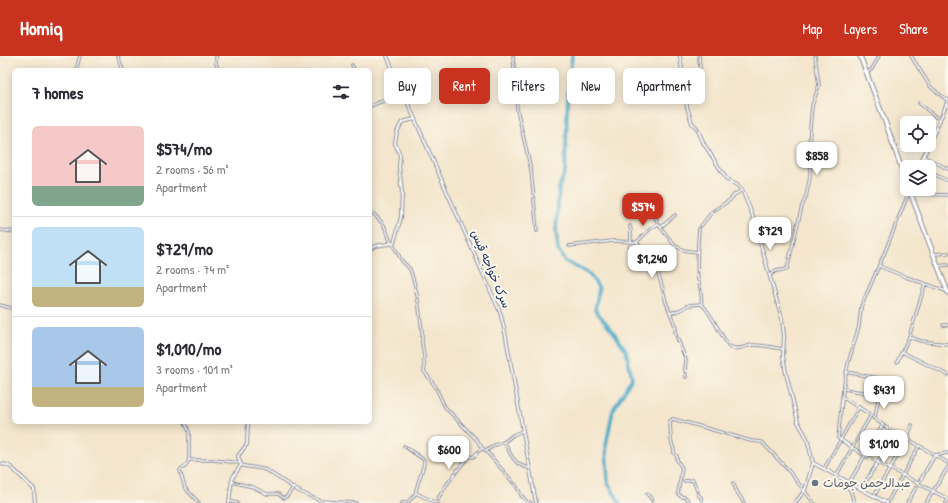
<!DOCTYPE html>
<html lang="en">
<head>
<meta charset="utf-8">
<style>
  :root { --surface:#fff; --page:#f2f2f3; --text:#2b2b33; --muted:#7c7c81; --line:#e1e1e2; --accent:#c8321e }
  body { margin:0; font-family:"Patrick Hand","Playpen Sans Arabic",sans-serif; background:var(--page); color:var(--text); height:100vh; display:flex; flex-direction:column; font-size:15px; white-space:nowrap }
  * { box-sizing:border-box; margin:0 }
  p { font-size:13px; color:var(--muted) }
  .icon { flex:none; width:22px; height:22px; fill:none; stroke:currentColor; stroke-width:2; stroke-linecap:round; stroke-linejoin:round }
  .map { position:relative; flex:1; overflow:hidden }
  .details { position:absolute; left:12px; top:12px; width:360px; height:356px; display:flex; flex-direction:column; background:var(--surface); border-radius:6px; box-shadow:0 2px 10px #0003 }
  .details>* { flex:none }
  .hud { position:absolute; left:384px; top:12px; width:380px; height:36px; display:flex; gap:8px }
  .tools { position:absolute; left:900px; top:60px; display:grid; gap:8px }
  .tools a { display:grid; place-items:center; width:36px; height:36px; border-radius:6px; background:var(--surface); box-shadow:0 2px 10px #0003; font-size:20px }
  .price { position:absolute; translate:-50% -34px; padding:0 9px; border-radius:8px; background:#fff; color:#222; font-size:13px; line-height:26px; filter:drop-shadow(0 1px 2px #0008) }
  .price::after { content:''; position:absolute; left:50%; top:24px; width:12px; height:9px; margin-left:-6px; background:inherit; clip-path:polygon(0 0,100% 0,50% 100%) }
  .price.current { background:var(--accent); color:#fff }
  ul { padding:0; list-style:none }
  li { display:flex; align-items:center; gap:12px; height:100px; padding:0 20px }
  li+li { border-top:1px solid var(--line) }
  li span { display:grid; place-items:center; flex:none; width:112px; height:80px; border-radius:6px; color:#555 }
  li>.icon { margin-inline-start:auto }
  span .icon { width:48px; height:48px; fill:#fffc; stroke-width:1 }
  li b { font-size:17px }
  h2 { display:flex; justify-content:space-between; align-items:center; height:48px; padding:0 20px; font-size:17px }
  .tag { padding:0 14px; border-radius:6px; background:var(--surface); box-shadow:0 2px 10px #0003; font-size:14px; line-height:36px }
  .tag.current { background:var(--accent); color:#fff }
  header { display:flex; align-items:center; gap:24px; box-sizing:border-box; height:56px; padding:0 20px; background:var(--accent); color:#fff }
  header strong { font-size:19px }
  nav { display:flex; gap:22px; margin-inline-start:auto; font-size:14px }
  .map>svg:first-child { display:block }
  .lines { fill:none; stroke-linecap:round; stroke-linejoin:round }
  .river { stroke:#47a7c6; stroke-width:3.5 }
  .minor-casing { stroke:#888a96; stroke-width:3.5 }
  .tertiary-casing { stroke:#888a96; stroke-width:4 }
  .trunk-casing { stroke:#888a96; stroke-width:5.5 }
  .minor { stroke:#fff; stroke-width:1.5 }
  .tertiary { stroke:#fff; stroke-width:2 }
  .trunk { stroke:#fff; stroke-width:3.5 }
  .worship-dot { fill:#6b7280; stroke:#fbf7ec; stroke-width:1.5 }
  .labels { text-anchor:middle; stroke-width:4; stroke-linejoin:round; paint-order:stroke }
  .street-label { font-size:12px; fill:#1b2f5e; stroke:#fbf7ec }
  .worship-label { font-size:12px; fill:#5b616d; stroke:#fbf7ec; text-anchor:start }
</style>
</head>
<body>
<header>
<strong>Homiq</strong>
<nav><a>Map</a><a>Layers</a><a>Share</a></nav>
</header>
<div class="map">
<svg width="948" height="447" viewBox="0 0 948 447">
  <rect width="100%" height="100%" fill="#fbf7ec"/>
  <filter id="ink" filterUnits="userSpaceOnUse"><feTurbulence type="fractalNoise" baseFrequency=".025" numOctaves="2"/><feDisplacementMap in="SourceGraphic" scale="8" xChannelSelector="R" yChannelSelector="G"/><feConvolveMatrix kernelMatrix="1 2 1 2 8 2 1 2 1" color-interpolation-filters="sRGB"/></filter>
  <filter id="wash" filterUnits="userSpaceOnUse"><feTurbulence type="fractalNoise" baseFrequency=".012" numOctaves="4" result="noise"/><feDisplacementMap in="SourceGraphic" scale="16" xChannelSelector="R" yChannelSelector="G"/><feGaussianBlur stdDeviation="0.9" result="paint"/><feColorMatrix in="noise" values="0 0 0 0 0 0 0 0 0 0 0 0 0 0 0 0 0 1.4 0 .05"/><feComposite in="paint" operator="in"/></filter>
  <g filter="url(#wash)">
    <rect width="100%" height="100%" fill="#f4e6cd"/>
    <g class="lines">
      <path class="river" d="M572,0L568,33L565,116L559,131L556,175L558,194L565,205L589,218L599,232L595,254L612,274L626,294L632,322L613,354L606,389L608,427L620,447"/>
    </g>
  </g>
  <g filter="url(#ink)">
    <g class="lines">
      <g class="minor-casing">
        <path id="minor" d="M118,0L123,14
          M216,0V8L219,14
          M513,0L517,53L531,114L537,175
          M911,0L930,30L933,33L948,45
          M352,9L354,14
          M76,14L80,0
          M868,16L872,13L879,0
          M686,39C693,32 700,26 700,14C700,9 699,5 699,0
          M919,47L932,58L940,64
          M370,50L403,37
          M913,65L915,67
          M923,100L948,113
          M929,116L948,125
          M909,136L884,198L861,251L859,270L848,308L843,333L838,382L864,399L948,443
          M911,139L913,138L948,139
          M655,144L653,155L658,168L676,191H678L683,194L697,196
          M370,154L384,169L391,187
          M630,170C632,177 631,183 630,190C629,198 633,205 634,213L645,207L651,202
          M701,170L712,156L716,153L730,144L734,139L742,134
          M661,171L675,159
          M699,173C698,189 696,206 698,223C700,232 703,239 701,248C709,253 719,276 725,284C727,287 728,290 731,291C738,295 745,290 752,289C762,288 773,292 783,293
          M0,174L14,176
          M637,186L650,173L658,168
          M392,187L402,205L410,213L414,226L418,244L422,275V287L424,300V315L435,330L445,351L470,377L477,384L482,392L486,395L517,431L521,439L527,446L531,447
          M569,190L613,185L637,186L647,199L654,204L657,207L658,217L662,230L666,246L676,272L675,275L676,279L686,304L685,313L686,321
          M935,198L948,197
          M879,210L906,221L946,235
          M938,210L948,209
          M770,219L776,215L787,213L802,150L806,141L810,121V103L809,93L810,73L812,50L819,29L818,22L815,0
          M0,249L14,253
          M671,257L680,254L689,249L701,248
          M943,269H948
          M909,281L921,285L948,288
          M902,296L948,319
          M897,306L909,281L925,228
          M844,333L879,339L880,338L883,323L846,316
          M842,341L871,359C881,370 895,376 908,383C921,391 935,399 948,407
          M874,363L875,361L879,339
          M185,366L189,376V404L185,411L181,413L180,415L185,432L199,447
          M504,386C511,398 514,410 529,412
          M404,390L424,404V408L416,434V437L436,447
          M486,395L495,389L504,386L513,379L522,375
          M189,404H214L240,407
          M241,409C250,412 257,411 266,414L300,436L321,445L356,447
          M824,413L859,351
          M836,420L871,359
          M844,424L851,436L854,447
          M684,425L693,424L699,440L701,441L702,447
          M232,426L253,431L267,438H278L284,442L287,440L293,432
          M733,427L737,436L741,442L744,447
          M849,427L882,370
          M861,433L878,406L894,376
          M647,438L652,443L653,447
          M874,440L907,383L912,369
          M229,445L237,447
          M402,447L408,446L416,437
          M438,447L437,445C445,428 457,415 469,400L473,401L482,392
          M690,447L686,442L680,440L678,437L682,412L677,404V400L674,397V394L671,384L670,365L673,363L699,370L751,385L762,386L788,414L814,447
          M887,447L919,390
          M907,447L935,399L948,397
          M926,447L948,411
          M946,447L948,444"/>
      </g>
      <g class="tertiary-casing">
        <path id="tertiary" d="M387,0L500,256L505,276L536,447
          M680,0L687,51L692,67L697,72L704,88L726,122L729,125L737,129L742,134L752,158L782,263L784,280L783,300L786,317L798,366L807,382L813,407L887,447
          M929,88L940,64L948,44
          M918,111L929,89
          M370,193L375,190L394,187L401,161L402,136L399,111L400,99L395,87L397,76L402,66L415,63
          M0,408L8,409L13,413L34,433L35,447
          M229,447L231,430L233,421L241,409L238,400L247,388L248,366
          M795,447L805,434L813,407"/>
      </g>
      <g class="trunk-casing">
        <path id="trunk" d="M860,0L886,68L907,128
          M909,133L948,237"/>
      </g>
      <use href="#minor" class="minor"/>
      <use href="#tertiary" class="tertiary"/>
      <use href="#trunk" class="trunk"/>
    </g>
  </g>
  <circle class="worship-dot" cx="815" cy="427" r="4"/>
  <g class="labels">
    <g class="street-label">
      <text transform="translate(491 213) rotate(67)" y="4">سرک خواجه قیس</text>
    </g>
    <g class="worship-label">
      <text x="823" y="431">عبدالرحمن جومات</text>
    </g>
  </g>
</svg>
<div class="tools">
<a><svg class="icon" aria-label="locate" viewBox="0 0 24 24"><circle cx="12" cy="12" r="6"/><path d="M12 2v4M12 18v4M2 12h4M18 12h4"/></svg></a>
<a><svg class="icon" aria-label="layers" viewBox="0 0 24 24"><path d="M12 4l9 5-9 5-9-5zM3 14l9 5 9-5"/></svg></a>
</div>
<b class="price" style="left:817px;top:120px">$858</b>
<b class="price current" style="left:643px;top:171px">$574</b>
<b class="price" style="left:770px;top:195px">$729</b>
<b class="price" style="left:652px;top:223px">$1,240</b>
<b class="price" style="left:884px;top:354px">$431</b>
<b class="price" style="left:884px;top:408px">$1,010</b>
<b class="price" style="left:449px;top:414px">$600</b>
<div class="hud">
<a class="tag">Buy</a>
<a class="tag current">Rent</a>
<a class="tag">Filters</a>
<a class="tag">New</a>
<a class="tag">Apartment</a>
</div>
<section class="details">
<h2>7 homes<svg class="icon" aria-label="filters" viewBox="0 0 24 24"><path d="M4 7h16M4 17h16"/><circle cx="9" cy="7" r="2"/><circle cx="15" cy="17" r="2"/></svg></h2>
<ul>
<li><span style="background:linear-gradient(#f6c9c9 75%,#7fa58c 0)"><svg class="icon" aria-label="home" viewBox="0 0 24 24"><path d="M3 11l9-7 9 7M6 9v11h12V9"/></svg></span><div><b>$574/mo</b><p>2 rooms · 56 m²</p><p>Apartment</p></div></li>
<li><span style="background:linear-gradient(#bfe0f5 75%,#c2b280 0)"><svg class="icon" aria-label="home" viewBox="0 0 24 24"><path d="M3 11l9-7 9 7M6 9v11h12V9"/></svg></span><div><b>$729/mo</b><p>2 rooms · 74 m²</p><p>Apartment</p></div></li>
<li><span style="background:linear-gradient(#a9c7e8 75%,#c2b280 0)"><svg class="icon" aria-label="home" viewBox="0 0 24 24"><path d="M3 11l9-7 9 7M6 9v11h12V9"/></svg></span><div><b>$1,010/mo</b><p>3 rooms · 101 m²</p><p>Apartment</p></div></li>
</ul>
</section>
</div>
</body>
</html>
